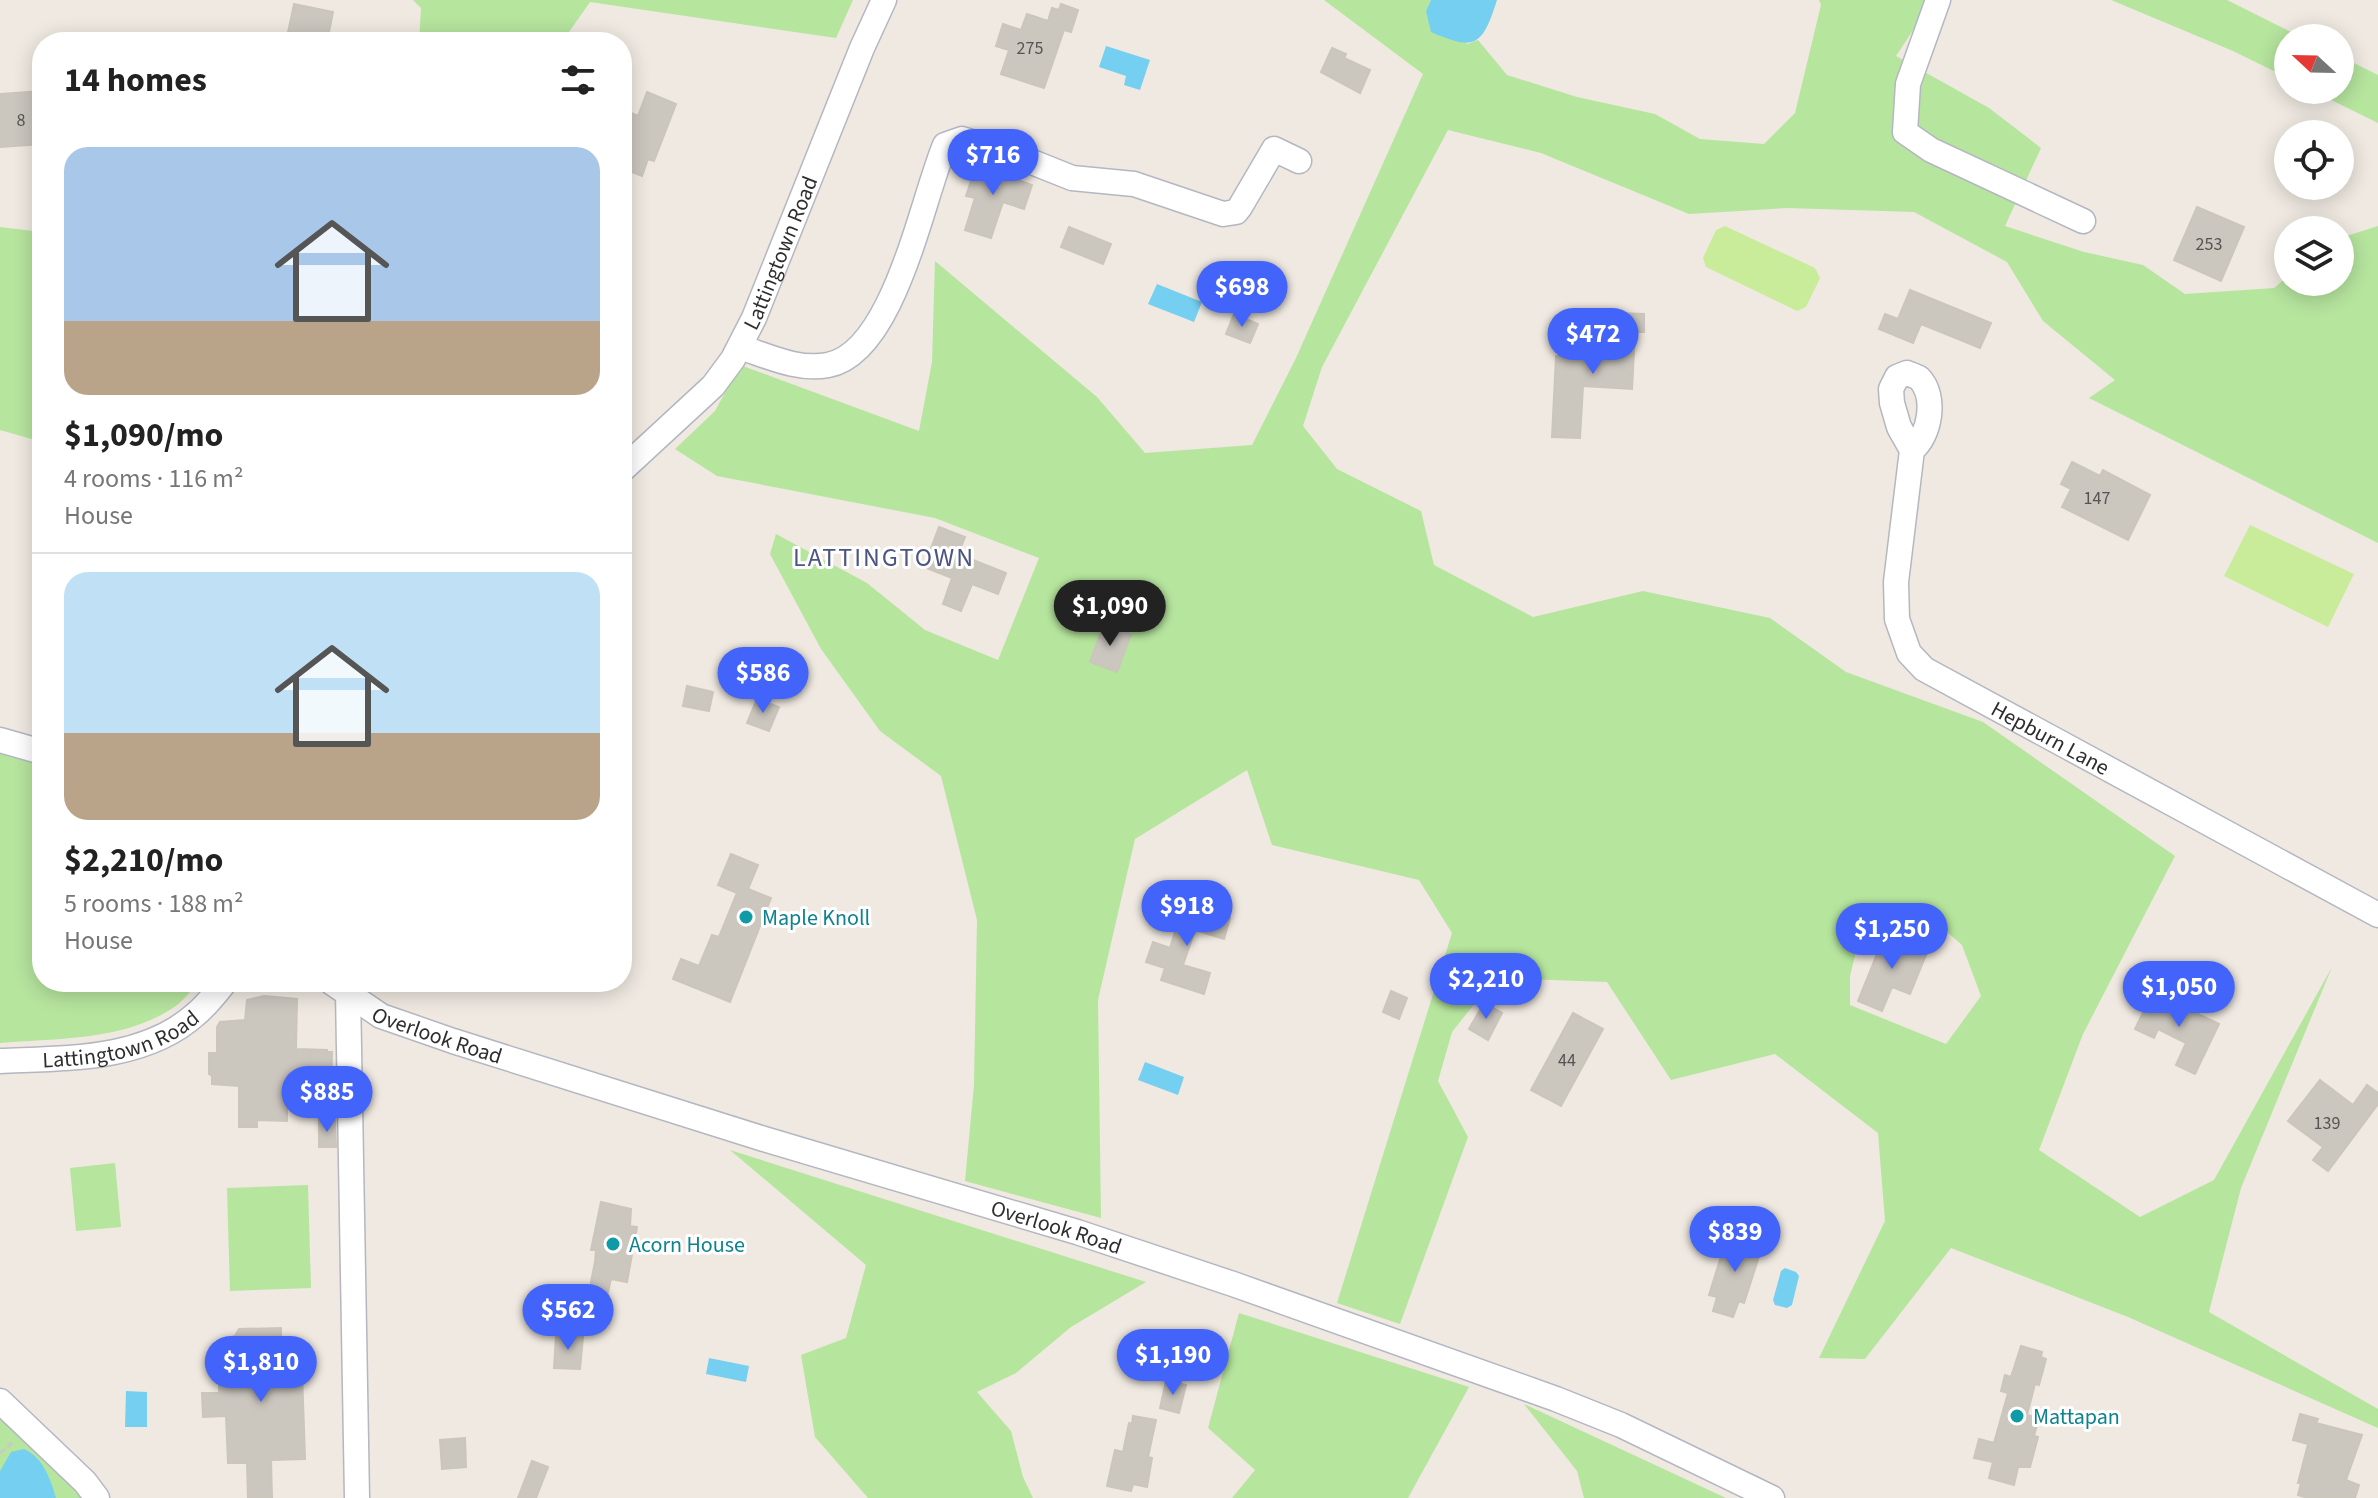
<!DOCTYPE html>
<html lang="en">
<head>
<meta charset="utf-8">
<style>
  :root { --surface:#fff; --page:#f6f6f6; --text:#222; --muted:#767676; --line:#e0e0e0; --accent:#4264fb }
  body { margin:0; font-family:"Source Sans 3",sans-serif; background:var(--page); color:var(--text); height:100vh; display:flex; flex-direction:column; font-size:30px; white-space:nowrap }
  * { box-sizing:border-box; margin:0 }
  p { font-size:26px; color:var(--muted) }
  .icon { flex:none; width:44px; height:44px; fill:none; stroke:currentColor; stroke-width:2; stroke-linecap:round; stroke-linejoin:round }
  .map { position:relative; flex:1; overflow:hidden }
  .side { position:absolute; left:32px; top:32px; width:600px; height:960px; display:flex; flex-direction:column; background:var(--surface); border-radius:32px; box-shadow:0 4px 20px #0003 }
  .side>* { flex:none }
  .needle { width:52px; rotate:292deg }
  .buttons { position:absolute; left:2274px; top:24px; display:grid; gap:16px }
  .buttons a { display:grid; place-items:center; width:80px; height:80px; border-radius:50%; background:var(--surface); box-shadow:0 4px 20px #0003; font-size:40px }
  .price { position:absolute; translate:-50% -68px; padding:0 18px; border-radius:28px; background:var(--accent); color:#fff; font-size:26px; line-height:52px; filter:drop-shadow(0 2px 4px #0008) }
  .price::after { content:''; position:absolute; left:50%; top:48px; width:24px; height:18px; margin-left:-12px; background:inherit; clip-path:polygon(0 0,100% 0,50% 100%) }
  .price.selected { background:#222; color:#fff }
  ul { padding:0; list-style:none }
  li { display:grid; align-content:center; gap:16px; height:424px; padding:0 32px }
  li+li { border-top:2px solid var(--line) }
  li span { display:grid; place-items:center; height:248px; border-radius:24px; color:#555 }
  li>.icon { margin-inline-start:auto }
  span .icon { width:144px; height:144px; fill:#fffc; stroke-width:1 }
  li b { font-size:34px }
  h2 { display:flex; justify-content:space-between; align-items:center; height:96px; padding:0 32px; font-size:34px }
  .map>svg:first-child { display:block }
  .green { fill:#b6e59e; fill-rule:evenodd }
  .pitch { fill:#c9ec9a }
  .water { fill:#75cff0 }
  .building { fill:#cbc7bf; stroke:#cbc5ba; stroke-width:2 }
  .lines { fill:none; stroke-linecap:round; stroke-linejoin:round }
  .minor-casing { stroke:#b4b7c1; stroke-width:27 }
  .path { stroke:#c9c9c9; stroke-width:3; stroke-dasharray:6 4; stroke-linecap:butt }
  .minor { stroke:#fff; stroke-width:24 }
  .culture-dot { fill:#0f9aa8; stroke:#fff; stroke-width:3 }
  .labels { text-anchor:middle; stroke-width:6; stroke-linejoin:round; paint-order:stroke }
  .number-label { font-size:18px; fill:#555452 }
  .street-label { font-size:22px; fill:#2e2e2e; stroke:#fff }
  .culture-label { font-size:22px; fill:#0d838f; stroke:#fff; text-anchor:start }
  .quarter-label { font-size:26px; letter-spacing:2px; fill:#4d5680; stroke:#fff }
</style>
</head>
<body>
<div class="map">
<svg width="2378" height="1498" viewBox="0 0 2378 1498">
  <rect width="100%" height="100%" fill="#efe9e1"/>
  <path class="green" d="M413,0H853L836,38L590,2L562,42H419L421,8Z
    M1324,0H1431L1426,11L1467,44L1478,40L1507,75L1577,97L1655,114L1700,139L1764,144L1795,113L1821,5L1819,0H1933L1896,56L1989,108L2041,148L2005,226L2084,252L2143,265L2185,294L2274,288L2288,276V282H2340V238L2378,226V543L2089,398L2115,380L2043,321L2007,262L1914,212L1787,208L1689,214L1541,153L1448,130L1322,367L1303,426L1337,469L1421,511L1434,565L1533,617L1643,591L1770,618L1846,672L1983,722L2175,856L2083,1034L2039,1150L2140,1217L2214,1180L2332,967L2241,1188L2209,1312L2378,1409V1428L2128,1317L1951,1248L1865,1359L1819,1358L1885,1221L1878,1133L1775,1054L1671,1080L1607,982L1495,978L1452,1032L1438,1081L1468,1137L1400,1324L1337,1303L1452,933L1419,880L1272,845L1247,770L1135,839L1098,1000L1101,1218L965,1181L974,1085L977,920L941,776L880,731L821,649L770,554L776,534L867,583L925,630L998,660L1039,558L935,518L717,476L675,449L715,411L740,365L919,431L932,362L935,261L1097,397L1145,453L1252,445L1296,358L1423,74ZM1864,920L1940,926L1962,945L1981,996L1946,1044L1850,1005V976Z
    M2111,0H2227L2303,38H2288V78L2233,51Z
    M2340,56L2378,75V123L2311,90H2340Z
    M0,227L42,232V442L0,430Z
    M0,752L42,761V982H199C192,989 185,999 177,1005C127,1041 59,1038 0,1043Z
    M730,1150L1146,1282L1071,1327L1016,1373L977,1392L1011,1431L1023,1477L1033,1498H868L815,1437L801,1355L846,1338L866,1265Z
    M115,1163L121,1227L76,1231L70,1168Z
    M308,1185L311,1288L230,1291L227,1188Z
    M1239,1313L1469,1387L1408,1498H1232L1255,1470L1208,1428Z
    M5,1395L109,1498H0V1401Z
    M1524,1404L1726,1498H1584L1577,1471Z"/>
  <path class="pitch" d="M1725,226L1815,268L1820,278L1806,307L1797,311L1706,267L1703,258L1716,230Z
    M2250,525L2354,574L2328,627L2224,576Z"/>
  <path class="water" d="M1431,0H1497C1482,47 1475,51 1431,32L1426,11Z
    M1106,46L1150,60L1140,90L1124,85L1126,76L1099,67Z
    M1157,284L1202,302L1194,322L1148,304Z
    M1145,1062L1184,1077L1178,1095L1138,1080Z
    M1785,1268L1796,1272L1799,1276L1792,1305L1787,1308L1775,1305L1773,1300L1781,1271Z
    M709,1358L749,1366L746,1382L706,1374Z
    M126,1391L147,1392V1427H125Z
    M24,1449C43,1457 51,1480 56,1498H0V1471L11,1452Z"/>
  <path class="building" d="M294,4L333,12L327,42H286Z
    M1061,4L1078,10L1071,32L1064,30L1044,88L1001,74L1009,50L996,46L1003,24L1021,30L1027,14L1048,21L1052,8L1059,10Z
    M1332,48L1346,54L1344,58L1370,70L1360,93L1321,72Z
    M42,91V144L0,147V94Z
    M647,92L676,104L654,161L648,159L642,176L622,168V129L629,112L638,116Z
    M978,160L1000,167L998,173L1032,185L1024,209L1003,202L991,238L965,230L975,198L966,196Z
    M2197,207L2244,227L2221,281L2174,260Z
    M1069,227L1111,244L1103,264L1061,247Z
    M1910,290L1991,323L1980,348L1921,324L1913,343L1879,329L1885,314L1898,319Z
    M1617,313L1644,314V332H1635L1632,389L1583,386L1580,438L1552,437L1556,356L1615,359Z
    M1234,314L1258,324L1250,343L1226,334Z
    M2072,462L2100,476L2103,470L2150,495L2128,540L2062,507L2071,489L2061,484Z
    M939,527L965,537L958,554L1006,573L998,594L972,584L961,611L943,604L952,578L924,567Z
    M1104,624L1131,634L1117,672L1090,662Z
    M687,686L713,692L709,711L683,706Z
    M757,699L779,707L769,731L747,723Z
    M731,854L758,865L748,889L771,898L730,1002L673,979L681,959L699,966L712,935L719,937L737,893L718,885Z
    M1184,903L1230,918L1224,939L1195,930L1183,965L1210,973L1204,994L1161,980L1165,968L1146,962L1153,942L1170,948Z
    M1886,932L1928,950L1910,994L1892,987L1882,1011L1858,1001Z
    M1391,991L1407,998L1399,1019L1383,1012Z
    M2153,992L2219,1024L2195,1074L2176,1065L2186,1043L2158,1029L2154,1038L2135,1029Z
    M264,996L297,999L296,1049L327,1050V1052H332L331,1091L287,1092V1121L257,1120V1127H239V1086L212,1084V1076L209,1074V1053H217V1027L220,1022L245,1020L247,1000Z
    M1484,1003L1502,1013L1488,1040L1469,1029Z
    M1573,1013L1603,1029L1561,1106L1531,1090Z
    M2320,1080L2353,1105L2367,1085L2378,1093V1104L2328,1171L2313,1160L2323,1147L2288,1121Z
    M319,1121H335L336,1147H319Z
    M601,1202L631,1209L630,1226L637,1227L627,1282L611,1279L607,1296L589,1292L595,1262L596,1250H591Z
    M1736,1232L1764,1241L1744,1303L1739,1301L1733,1317L1713,1311L1717,1297L1709,1295L1723,1250L1730,1252Z
    M281,1328V1344L301,1343L305,1459L271,1460L272,1498H248L247,1463H228L226,1416L203,1417L202,1393H219V1385L224,1384V1339L235,1336L239,1329Z
    M556,1335L583,1337L580,1369L554,1368Z
    M2021,1346L2042,1352L2041,1357L2046,1359L2039,1385L2035,1384L2027,1415L2039,1418L2034,1436L2038,1437L2030,1467H2018L2014,1485L1989,1478L1993,1462L1974,1458L1979,1439L1994,1443L2008,1393L2001,1391L2005,1375L2011,1377Z
    M1166,1381L1186,1385L1179,1413L1160,1408Z
    M2300,1414L2318,1419L2316,1423L2362,1435L2346,1480L2359,1485L2355,1498H2308L2298,1495L2301,1483H2298L2308,1444L2293,1440Z
    M1133,1416L1156,1420L1148,1457L1152,1458L1147,1487L1133,1484L1131,1491L1107,1486L1115,1450L1123,1452L1129,1423L1132,1424Z
    M465,1438L466,1467L442,1469L440,1440Z
    M532,1461L548,1467L536,1498H518Z"/>
  <g class="lines">
    <g class="minor-casing">
      <g id="minor">
        <path d="M1938,0L1908,84L1905,132L1931,150L2083,221"/>
        <path d="M740,347C768,356 798,371 828,365C894,353 922,199 945,145L962,139L1022,158L1072,178L1134,184L1223,214L1236,212L1240,207L1274,149L1299,161"/>
        <path id="s1" d="M1912,450C1930,436 1937,396 1919,378C1918,377 1909,374 1907,373L1897,377L1891,389L1892,403L1899,427L1912,450L1896,582L1897,619L1909,653L1924,669L2378,915"/>
        <path id="s2" d="M622,470L713,386L733,359L754,318L862,48L884,0"/>
        <path d="M0,740L42,752"/>
        <path id="s3" d="M331,982L381,1016L453,1041L764,1139L1077,1232L1233,1284L1556,1399L1621,1425L1772,1498"/>
        <path d="M343,982L348,992L357,1498"/>
        <path id="s4" d="M0,1061C65,1058 144,1061 196,1014C207,1005 216,993 225,982"/>
        <path d="M0,1401L85,1482L97,1498"/>
      </g>
    </g>
    <path class="path" d="M0,1453L14,1441"/>
    <use href="#minor" class="minor"/>
  </g>
  <g class="culture-dot">
    <circle cx="746" cy="917" r="8"/>
    <circle cx="613" cy="1244" r="8"/>
    <circle cx="2017" cy="1416" r="8"/>
  </g>
  <g class="labels">
    <g class="number-label">
      <text x="1030" y="54">275</text>
      <text x="21" y="126">8</text>
      <text x="2209" y="250">253</text>
      <text x="2097" y="504">147</text>
      <text x="1567" y="1066">44</text>
      <text x="2327" y="1129">139</text>
    </g>
    <g class="street-label">
      <text dy="8" stroke="none"><textPath href="#s2" startOffset="274">Lattingtown Road</textPath></text>
      <text dy="8" stroke="none"><textPath href="#s1" startOffset="554">Hepburn Lane</textPath></text>
      <text dy="8" stroke="none"><textPath href="#s3" startOffset="120">Overlook Road</textPath></text>
      <text dy="8" stroke="none"><textPath href="#s4" startOffset="124">Lattingtown Road</textPath></text>
      <text dy="8" stroke="none"><textPath href="#s3" startOffset="768">Overlook Road</textPath></text>
    </g>
    <g class="culture-label">
      <text x="762" y="925">Maple Knoll</text>
      <text x="629" y="1252">Acorn House</text>
      <text x="2033" y="1424">Mattapan</text>
    </g>
    <g class="quarter-label">
      <text x="884" y="566">LATTINGTOWN</text>
    </g>
  </g>
</svg>
<div class="buttons">
<a><svg class="needle" viewBox="-14 -14 28 28"><path d="M0-13l5 13h-10z" fill="#e53935"/><path d="M0 13l5-13h-10z" fill="#767676"/></svg></a>
<a><svg class="icon" aria-label="locate" viewBox="0 0 24 24"><circle cx="12" cy="12" r="6"/><path d="M12 2v4M12 18v4M2 12h4M18 12h4"/></svg></a>
<a><svg class="icon" aria-label="layers" viewBox="0 0 24 24"><path d="M12 4l9 5-9 5-9-5zM3 14l9 5 9-5"/></svg></a>
</div>
<b class="price" style="left:993px;top:197px">$716</b>
<b class="price" style="left:1242px;top:329px">$698</b>
<b class="price" style="left:1593px;top:376px">$472</b>
<b class="price selected" style="left:1110px;top:648px">$1,090</b>
<b class="price" style="left:763px;top:715px">$586</b>
<b class="price" style="left:1187px;top:948px">$918</b>
<b class="price" style="left:1892px;top:971px">$1,250</b>
<b class="price" style="left:1486px;top:1021px">$2,210</b>
<b class="price" style="left:2179px;top:1029px">$1,050</b>
<b class="price" style="left:327px;top:1134px">$885</b>
<b class="price" style="left:1735px;top:1274px">$839</b>
<b class="price" style="left:568px;top:1352px">$562</b>
<b class="price" style="left:1173px;top:1397px">$1,190</b>
<b class="price" style="left:261px;top:1404px">$1,810</b>
<section class="side">
<h2>14 homes<svg class="icon" aria-label="filters" viewBox="0 0 24 24"><path d="M4 7h16M4 17h16"/><circle cx="9" cy="7" r="2"/><circle cx="15" cy="17" r="2"/></svg></h2>
<ul>
<li><span style="background:linear-gradient(#a9c7e8 70%,#b9a48a 0)"><svg class="icon" aria-label="home" viewBox="0 0 24 24"><path d="M3 11l9-7 9 7M6 9v11h12V9"/></svg></span><div><b>$1,090/mo</b><p>4 rooms · 116 m²</p><p>House</p></div></li>
<li><span style="background:linear-gradient(#bfe0f5 65%,#b9a48a 0)"><svg class="icon" aria-label="home" viewBox="0 0 24 24"><path d="M3 11l9-7 9 7M6 9v11h12V9"/></svg></span><div><b>$2,210/mo</b><p>5 rooms · 188 m²</p><p>House</p></div></li>
</ul>
</section>
</div>
</body>
</html>
